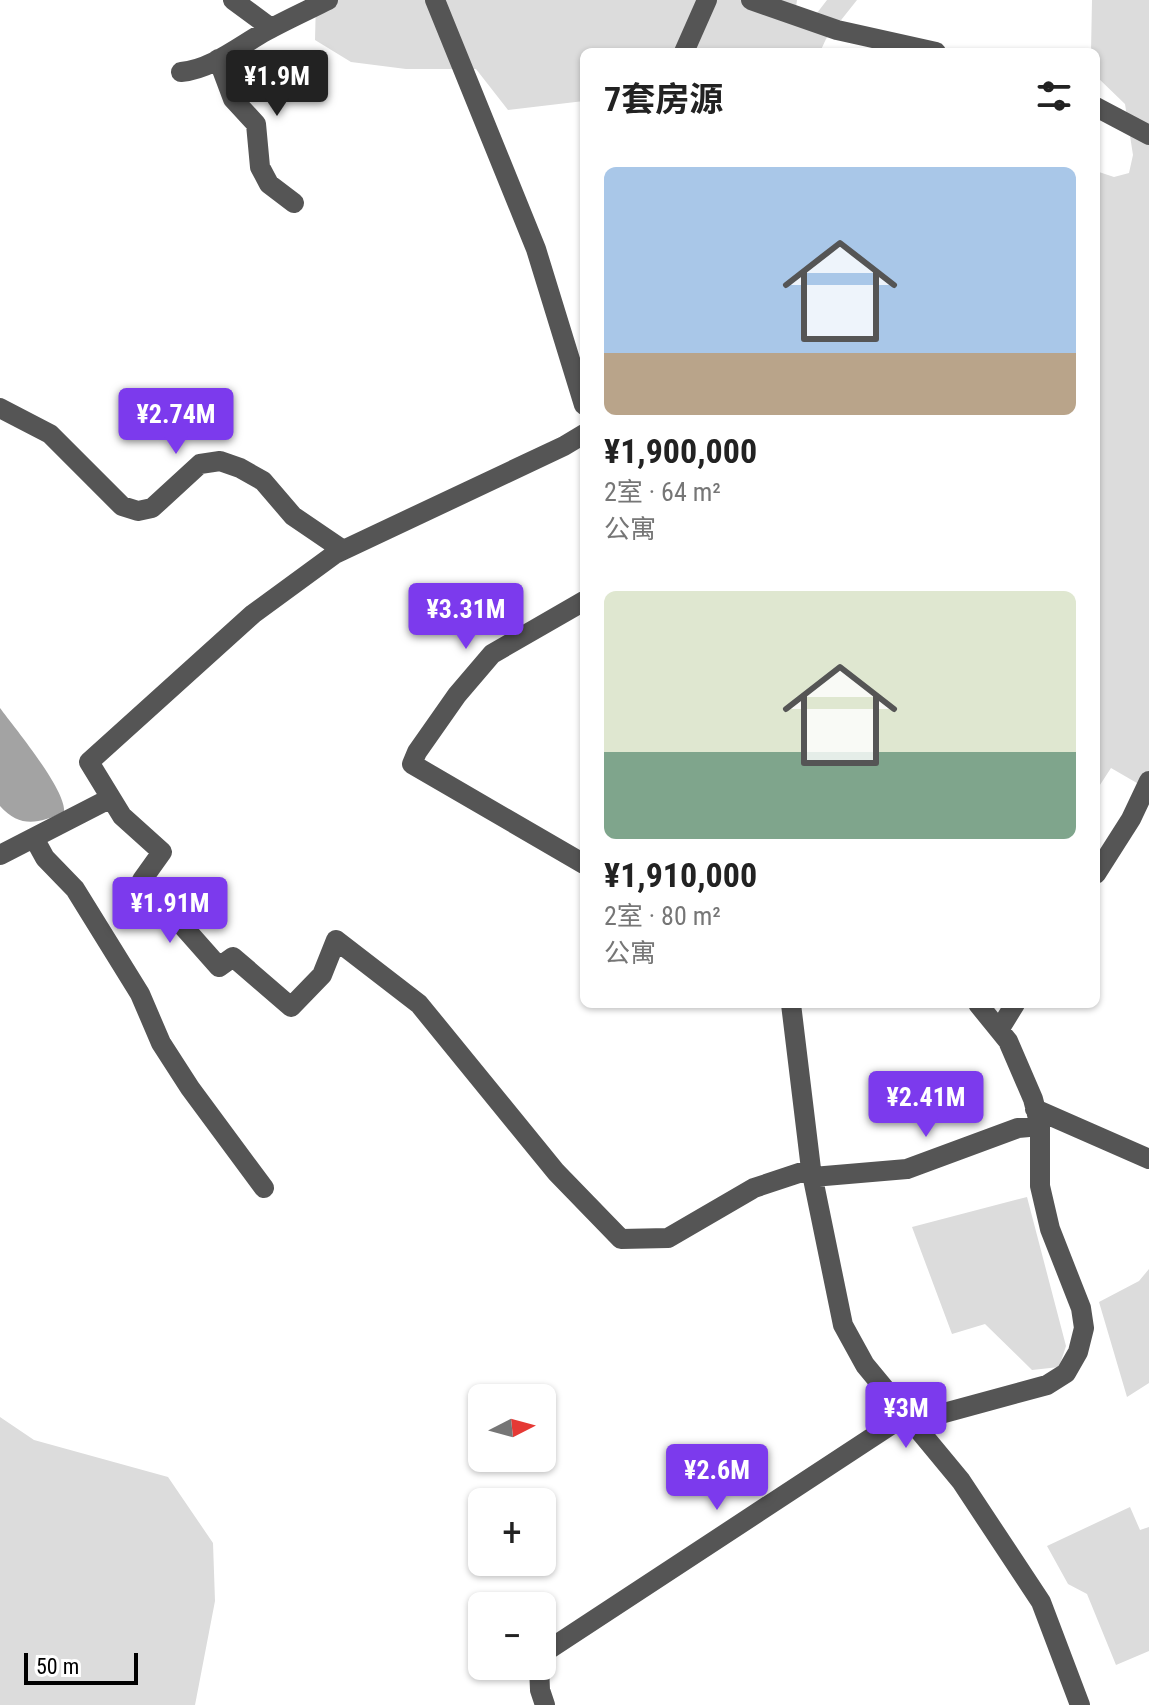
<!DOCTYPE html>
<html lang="zh">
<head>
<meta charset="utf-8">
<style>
  :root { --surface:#fff; --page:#f6f6f6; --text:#222; --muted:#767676; --accent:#7c3aed }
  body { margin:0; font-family:"Roboto Condensed","Noto Sans SC",sans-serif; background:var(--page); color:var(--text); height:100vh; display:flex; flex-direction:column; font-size:30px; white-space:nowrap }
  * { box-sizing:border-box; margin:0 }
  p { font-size:26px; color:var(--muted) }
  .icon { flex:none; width:44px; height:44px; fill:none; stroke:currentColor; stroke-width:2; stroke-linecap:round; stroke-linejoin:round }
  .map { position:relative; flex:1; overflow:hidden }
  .details { position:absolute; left:580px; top:48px; width:520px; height:960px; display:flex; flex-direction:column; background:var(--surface); border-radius:12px; box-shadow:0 2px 6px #0004 }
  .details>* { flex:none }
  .needle { width:52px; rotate:84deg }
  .buttons { position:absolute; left:468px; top:1384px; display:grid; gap:16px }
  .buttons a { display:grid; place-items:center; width:88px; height:88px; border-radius:12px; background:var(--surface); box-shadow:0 2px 6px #0004; font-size:40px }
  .scale { position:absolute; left:24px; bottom:20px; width:114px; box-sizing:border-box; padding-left:8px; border:4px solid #000; border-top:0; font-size:22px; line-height:28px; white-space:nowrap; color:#000; -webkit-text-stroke:6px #fff; paint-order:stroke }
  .price { position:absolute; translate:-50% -68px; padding:0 18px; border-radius:8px; background:var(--accent); color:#fff; font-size:26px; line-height:52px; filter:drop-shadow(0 2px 4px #0008) }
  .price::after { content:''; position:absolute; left:50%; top:48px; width:24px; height:18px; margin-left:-12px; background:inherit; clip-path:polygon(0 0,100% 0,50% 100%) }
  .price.active { background:#222; color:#fff }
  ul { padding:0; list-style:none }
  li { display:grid; align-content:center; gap:16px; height:424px; padding:0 24px }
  li span { display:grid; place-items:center; height:248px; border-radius:12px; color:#555 }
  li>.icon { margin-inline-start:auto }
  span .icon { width:144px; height:144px; fill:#fffc; stroke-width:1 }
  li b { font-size:34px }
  h2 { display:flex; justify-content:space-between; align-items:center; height:96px; padding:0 24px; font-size:34px }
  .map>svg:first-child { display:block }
  .green { fill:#dcdcdc }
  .water { fill:#a3a3a3 }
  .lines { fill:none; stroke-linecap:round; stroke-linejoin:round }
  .minor { stroke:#555; stroke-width:20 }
</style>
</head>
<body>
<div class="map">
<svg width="1149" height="1705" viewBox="0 0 1149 1705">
  <rect width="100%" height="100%" fill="#fff"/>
  <path class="green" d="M316,0H797L796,7L817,13L827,0H857L826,39L820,52H584V101L508,110L476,69H406L351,62L315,40Z
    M1092,0H1149V790L1111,768L1096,791V171L1114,177L1129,173L1133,155L1125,104L1096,76V52H1091Z
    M1027,1197L1066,1346L1059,1367L1032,1370L985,1324L952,1334L912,1227Z
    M1149,1269V1383L1127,1397L1099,1302L1139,1281Z
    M0,1417L34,1440L168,1477L213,1543L215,1601L195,1705H0Z
    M1130,1507L1140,1530L1149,1527V1651L1116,1665L1087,1594L1068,1584L1047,1546Z"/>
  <path class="water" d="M0,708C14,727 67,791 64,812C38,824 20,828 0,806Z"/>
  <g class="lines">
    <path class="minor" d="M233,0L271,28
      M435,0L536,249L584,405
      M751,0L837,30L936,52
      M684,52L707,0
      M218,59L233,99L256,124L260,167L269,184L294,203
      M181,72C212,69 239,46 266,31C286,20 308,10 328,0
      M1096,107L1149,135
      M0,408L50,434L122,506L138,511L152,508L200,464L220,461L240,468L263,481L293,516L343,550
      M584,434L564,446L335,554L253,614L89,762L122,816L162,852L142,880L219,967L233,957L291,1007L322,975L336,940L419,1004L556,1172L621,1239L668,1238L754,1188L811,1169
      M584,601L492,654L457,695L417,752L412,764L584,864
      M34,838L45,858L75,889L140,994L161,1043L190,1088L264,1188
      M0,855L111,798
      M1096,874L1131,819L1149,781
      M791,1004L811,1169L843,1325L865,1365L961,1481L1041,1602L1080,1705
      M999,1030L1015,1004
      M1035,1109L1149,1159
      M813,1177L907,1169L1018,1128L1040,1126
      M542,1654L894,1423L911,1422L1047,1385L1066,1373L1078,1352L1084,1328L1081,1308L1050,1229L1040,1186V1126L1033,1099L1008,1041L978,1004
      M539,1666L540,1690L545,1705"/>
  </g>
</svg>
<div class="buttons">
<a><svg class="needle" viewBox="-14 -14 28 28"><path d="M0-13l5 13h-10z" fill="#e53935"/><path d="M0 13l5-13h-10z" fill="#767676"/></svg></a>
<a>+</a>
<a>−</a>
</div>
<div class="scale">50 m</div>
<b class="price active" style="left:277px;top:118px">¥1.9M</b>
<b class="price" style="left:176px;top:456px">¥2.74M</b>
<b class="price" style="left:466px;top:651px">¥3.31M</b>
<b class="price" style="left:170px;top:945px">¥1.91M</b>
<b class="price" style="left:926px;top:1139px">¥2.41M</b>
<b class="price" style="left:906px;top:1450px">¥3M</b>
<b class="price" style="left:717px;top:1512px">¥2.6M</b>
<section class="details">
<h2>7套房源<svg class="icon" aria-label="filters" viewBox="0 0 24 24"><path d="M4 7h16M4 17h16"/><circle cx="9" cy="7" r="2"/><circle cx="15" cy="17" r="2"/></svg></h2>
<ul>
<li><span style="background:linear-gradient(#a9c7e8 75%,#b9a48a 0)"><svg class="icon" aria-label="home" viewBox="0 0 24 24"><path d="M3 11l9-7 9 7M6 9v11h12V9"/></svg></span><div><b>¥1,900,000</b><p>2室 · 64 m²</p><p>公寓</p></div></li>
<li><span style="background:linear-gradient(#dfe7d0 65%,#7fa58c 0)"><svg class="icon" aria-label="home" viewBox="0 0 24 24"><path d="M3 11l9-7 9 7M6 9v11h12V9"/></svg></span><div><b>¥1,910,000</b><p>2室 · 80 m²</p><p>公寓</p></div></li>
</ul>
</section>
</div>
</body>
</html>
